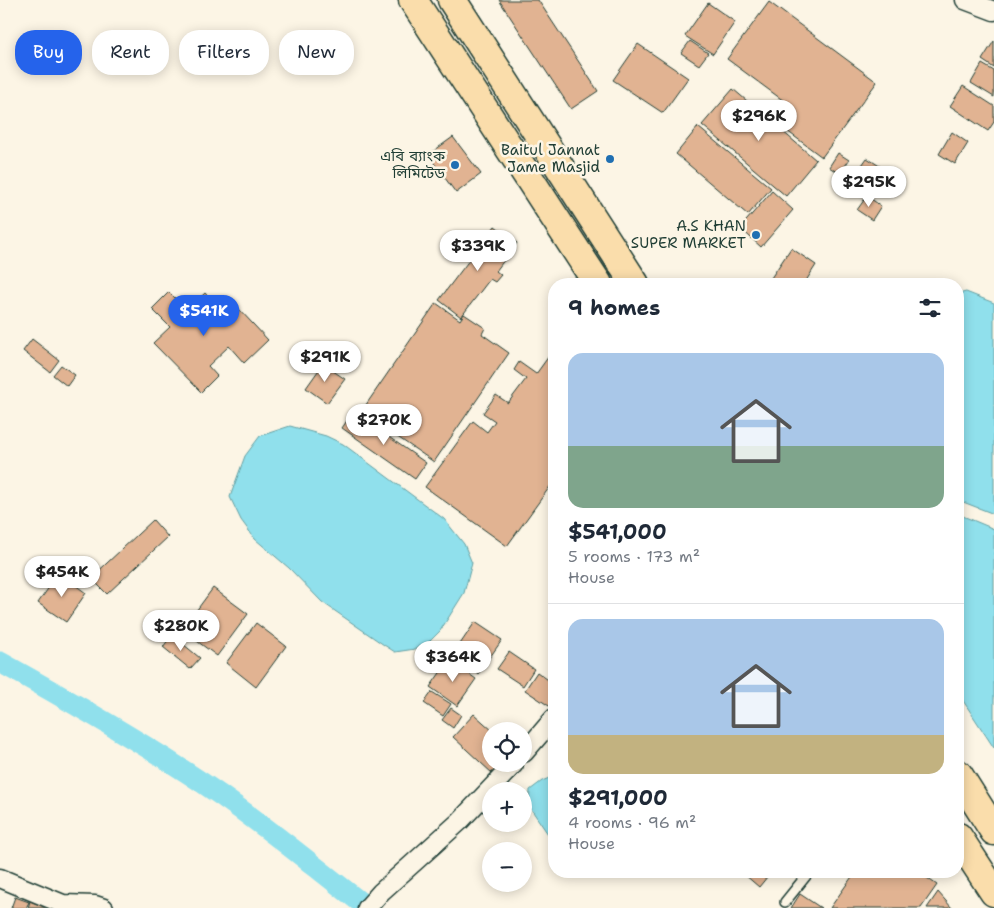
<!DOCTYPE html>
<html lang="en">
<head>
<meta charset="utf-8">
<style>
  :root { --surface:#fff; --page:#f6f6f7; --text:#1f2937; --muted:#747a83; --line:#e0e1e3; --accent:#2563eb }
  body { margin:0; font-family:"Shantell Sans","Noto Sans Bengali",sans-serif; background:var(--page); color:var(--text); height:100vh; display:flex; flex-direction:column; font-size:19px; white-space:nowrap }
  * { box-sizing:border-box; margin:0 }
  p { font-size:16px; color:var(--muted) }
  .icon { flex:none; width:28px; height:28px; fill:none; stroke:currentColor; stroke-width:2; stroke-linecap:round; stroke-linejoin:round }
  .map { position:relative; flex:1; overflow:hidden }
  .details { position:absolute; left:548px; top:278px; width:416px; height:600px; display:flex; flex-direction:column; background:var(--surface); border-radius:20px; box-shadow:0 2px 12px #0003 }
  .details>* { flex:none }
  .guide { position:absolute; left:15px; top:30px; width:458px; height:45px; display:flex; gap:10px }
  .buttons { position:absolute; left:482px; top:722px; display:grid; gap:10px }
  .buttons a { display:grid; place-items:center; width:50px; height:50px; border-radius:50%; background:var(--surface); box-shadow:0 2px 12px #0003; font-size:25px }
  .price { position:absolute; translate:-50% -42px; padding:0 11px; border-radius:18px; background:#fff; color:#222; font-size:16px; line-height:32px; filter:drop-shadow(0 1px 2px #0008) }
  .price::after { content:''; position:absolute; left:50%; top:30px; width:15px; height:11px; margin-left:-8px; background:inherit; clip-path:polygon(0 0,100% 0,50% 100%) }
  .price.selected { background:var(--accent); color:#fff }
  ul { padding:0; list-style:none }
  li { display:grid; align-content:center; gap:10px; height:265px; padding:0 20px }
  li+li { border-top:1px solid var(--line) }
  li span { display:grid; place-items:center; height:155px; border-radius:15px; color:#555 }
  li>.icon { margin-inline-start:auto }
  span .icon { width:90px; height:90px; fill:#fffc; stroke-width:1 }
  li b { font-size:21px }
  h2 { display:flex; justify-content:space-between; align-items:center; height:60px; padding:0 20px; font-size:21px }
  .tag { padding:0 18px; border-radius:20px; background:var(--surface); box-shadow:0 2px 12px #0003; font-size:18px; line-height:45px }
  .tag.selected { background:var(--accent); color:#fff }
  .map>svg:first-child { display:block }
  .water { fill:#90e0ec; stroke:#639fa2 }
  .lines { fill:none; stroke-linecap:round; stroke-linejoin:round }
  .canal { stroke:#90e0ec; stroke-width:21 }
  .building { fill:#e1b392; stroke:#1f3d34 }
  .service-casing { stroke:#1f3d34; stroke-width:12 }
  .minor-casing { stroke:#1f3d34; stroke-width:21 }
  .trunk-casing { stroke:#1f3d34; stroke-width:31 }
  .service { stroke:#fcf5e5; stroke-width:9 }
  .minor { stroke:#fcf5e5; stroke-width:18 }
  .trunk { stroke:#faddab; stroke-width:28 }
  .poi-dot { fill:#1f6fb2; stroke:#fcf5e5; stroke-width:2 }
  .labels { text-anchor:middle; stroke-width:5; stroke-linejoin:round; paint-order:stroke }
  .poi-label { font-size:15px; fill:#1f3d34; stroke:#fcf5e5; text-anchor:end }
</style>
</head>
<body>
<div class="map">
<svg width="994" height="908" viewBox="0 0 994 908">
  <rect width="100%" height="100%" fill="#fcf5e5"/>
  <filter id="ink" filterUnits="userSpaceOnUse"><feTurbulence type="fractalNoise" baseFrequency=".02" numOctaves="2"/><feDisplacementMap in="SourceGraphic" scale="10" xChannelSelector="R" yChannelSelector="G"/><feConvolveMatrix kernelMatrix="1 2 1 2 8 2 1 2 1" color-interpolation-filters="sRGB"/></filter>
  <g filter="url(#ink)">
    <path class="water" d="M966,292L994,303V514L958,500V294Z
      M290,426L326,436L343,444L444,519L464,544L472,563L464,593L440,631L430,641L415,649L395,652L384,645L322,602L289,568L255,539L241,520L230,497L245,456L260,436Z
      M958,514L994,529V748L958,693Z
      M554,776V843L529,806L530,790L542,781Z"/>
    <g class="lines">
      <path class="canal" d="M0,662C63,697 126,733 186,772C247,811 303,857 360,902"/>
    </g>
    <path class="building" d="M499,0H538L598,91L571,109Z
      M769,2L877,82L822,157L783,128L796,110L727,59Z
      M708,3L735,22L713,54L685,36Z
      M690,41L708,53L699,65L681,53Z
      M994,41V68L982,60Z
      M638,44L688,78L663,113L613,80Z
      M982,64L994,71V97L971,83Z
      M963,86L994,106V122L988,131L950,106Z
      M733,89L816,160L786,196L702,125Z
      M698,127L771,188L748,215L676,154Z
      M952,132L968,143L955,164L939,154Z
      M453,137L481,174L456,193L428,155Z
      M838,153L849,160L840,174L829,167Z
      M867,158L881,167L865,191L851,181Z
      M772,191L793,210L761,247L740,228Z
      M867,196L881,206L872,220L857,210Z
      M495,226L517,243L496,271L501,275L495,282L490,279L461,317L439,300Z
      M791,248L816,265L804,284H767Z
      M169,292L187,310L205,293L228,317L238,308L268,340L244,363L229,346L208,366L217,376L201,392L153,343L170,327L152,309Z
      M436,303L460,320L464,314L485,328L482,334L509,353L434,462L361,412Z
      M32,339L59,360L50,372L23,351Z
      M554,349V481L507,546L425,487L473,421L487,432L495,421L483,413L496,395L508,403L526,379L514,370L519,362L536,374Z
      M323,364L345,379L327,403L306,388Z
      M61,365L75,375L67,386L53,375Z
      M353,412L426,463L415,479L342,428Z
      M153,520L168,537L107,594L91,578Z
      M59,573L86,593L66,622L38,603Z
      M213,588L248,614L217,656L182,630Z
      M475,622L502,640L478,674L452,656Z
      M256,623L286,646L256,687L226,663Z
      M172,635L200,658L190,669L163,647Z
      M509,652L534,669L523,686L497,669Z
      M449,660L476,679L457,706L430,687Z
      M537,672L554,684L552,708L525,690Z
      M432,692L451,704L443,716L424,703Z
      M451,708L461,715L453,728L442,720Z
      M474,714L493,731H491V764H502L493,774L453,737Z
      M749,871H772L759,887L745,875Z
      M856,871H917L937,885L921,908H830Z
      M938,892L952,908H927Z
      M800,894L821,908H791Z
      M15,897L29,902L26,908H11Z
      M30,901L46,907L45,908H28Z"/>
    <g class="lines">
      <g class="service-casing">
        <path id="service" d="M785,902L810,871"/>
      </g>
      <g class="minor-casing">
        <path id="minor" d="M965,0L994,11
          M524,753L554,718
          M0,878L63,904L95,905L104,908
          M367,908L381,892L459,822L514,764"/>
      </g>
      <g class="trunk-casing">
        <path id="trunk" d="M413,0L598,284
          M452,0L635,284
          M958,774L994,831
          M958,837L994,892"/>
      </g>
      <use href="#service" class="service"/>
      <use href="#minor" class="minor"/>
      <use href="#trunk" class="trunk"/>
    </g>
  </g>
  <g class="poi-dot">
    <circle cx="610" cy="159" r="5"/>
    <circle cx="455" cy="165" r="5"/>
    <circle cx="756" cy="235" r="5"/>
  </g>
  <g class="labels">
    <g class="poi-label">
      <text x="600" y="155">Baitul Jannat<tspan x="600" dy="17">Jame Masjid</tspan></text>
      <text x="445" y="161">এবি ব্যাংক<tspan x="445" dy="17">লিমিটেড</tspan></text>
      <text x="746" y="231">A.S KHAN<tspan x="746" dy="17">SUPER MARKET</tspan></text>
    </g>
  </g>
</svg>
<div class="buttons">
<a><svg class="icon" aria-label="locate" viewBox="0 0 24 24"><circle cx="12" cy="12" r="6"/><path d="M12 2v4M12 18v4M2 12h4M18 12h4"/></svg></a>
<a>+</a>
<a>−</a>
</div>
<b class="price" style="left:759px;top:142px">$296K</b>
<b class="price" style="left:869px;top:208px">$295K</b>
<b class="price" style="left:478px;top:272px">$339K</b>
<b class="price selected" style="left:204px;top:337px">$541K</b>
<b class="price" style="left:325px;top:383px">$291K</b>
<b class="price" style="left:384px;top:446px">$270K</b>
<b class="price" style="left:62px;top:598px">$454K</b>
<b class="price" style="left:181px;top:652px">$280K</b>
<b class="price" style="left:453px;top:683px">$364K</b>
<div class="guide">
<a class="tag selected">Buy</a>
<a class="tag">Rent</a>
<a class="tag">Filters</a>
<a class="tag">New</a>
</div>
<section class="details">
<h2>9 homes<svg class="icon" aria-label="filters" viewBox="0 0 24 24"><path d="M4 7h16M4 17h16"/><circle cx="9" cy="7" r="2"/><circle cx="15" cy="17" r="2"/></svg></h2>
<ul>
<li><span style="background:linear-gradient(#a9c7e8 60%,#7fa58c 0)"><svg class="icon" aria-label="home" viewBox="0 0 24 24"><path d="M3 11l9-7 9 7M6 9v11h12V9"/></svg></span><div><b>$541,000</b><p>5 rooms · 173 m²</p><p>House</p></div></li>
<li><span style="background:linear-gradient(#a9c7e8 75%,#c2b280 0)"><svg class="icon" aria-label="home" viewBox="0 0 24 24"><path d="M3 11l9-7 9 7M6 9v11h12V9"/></svg></span><div><b>$291,000</b><p>4 rooms · 96 m²</p><p>House</p></div></li>
</ul>
</section>
</div>
</body>
</html>
